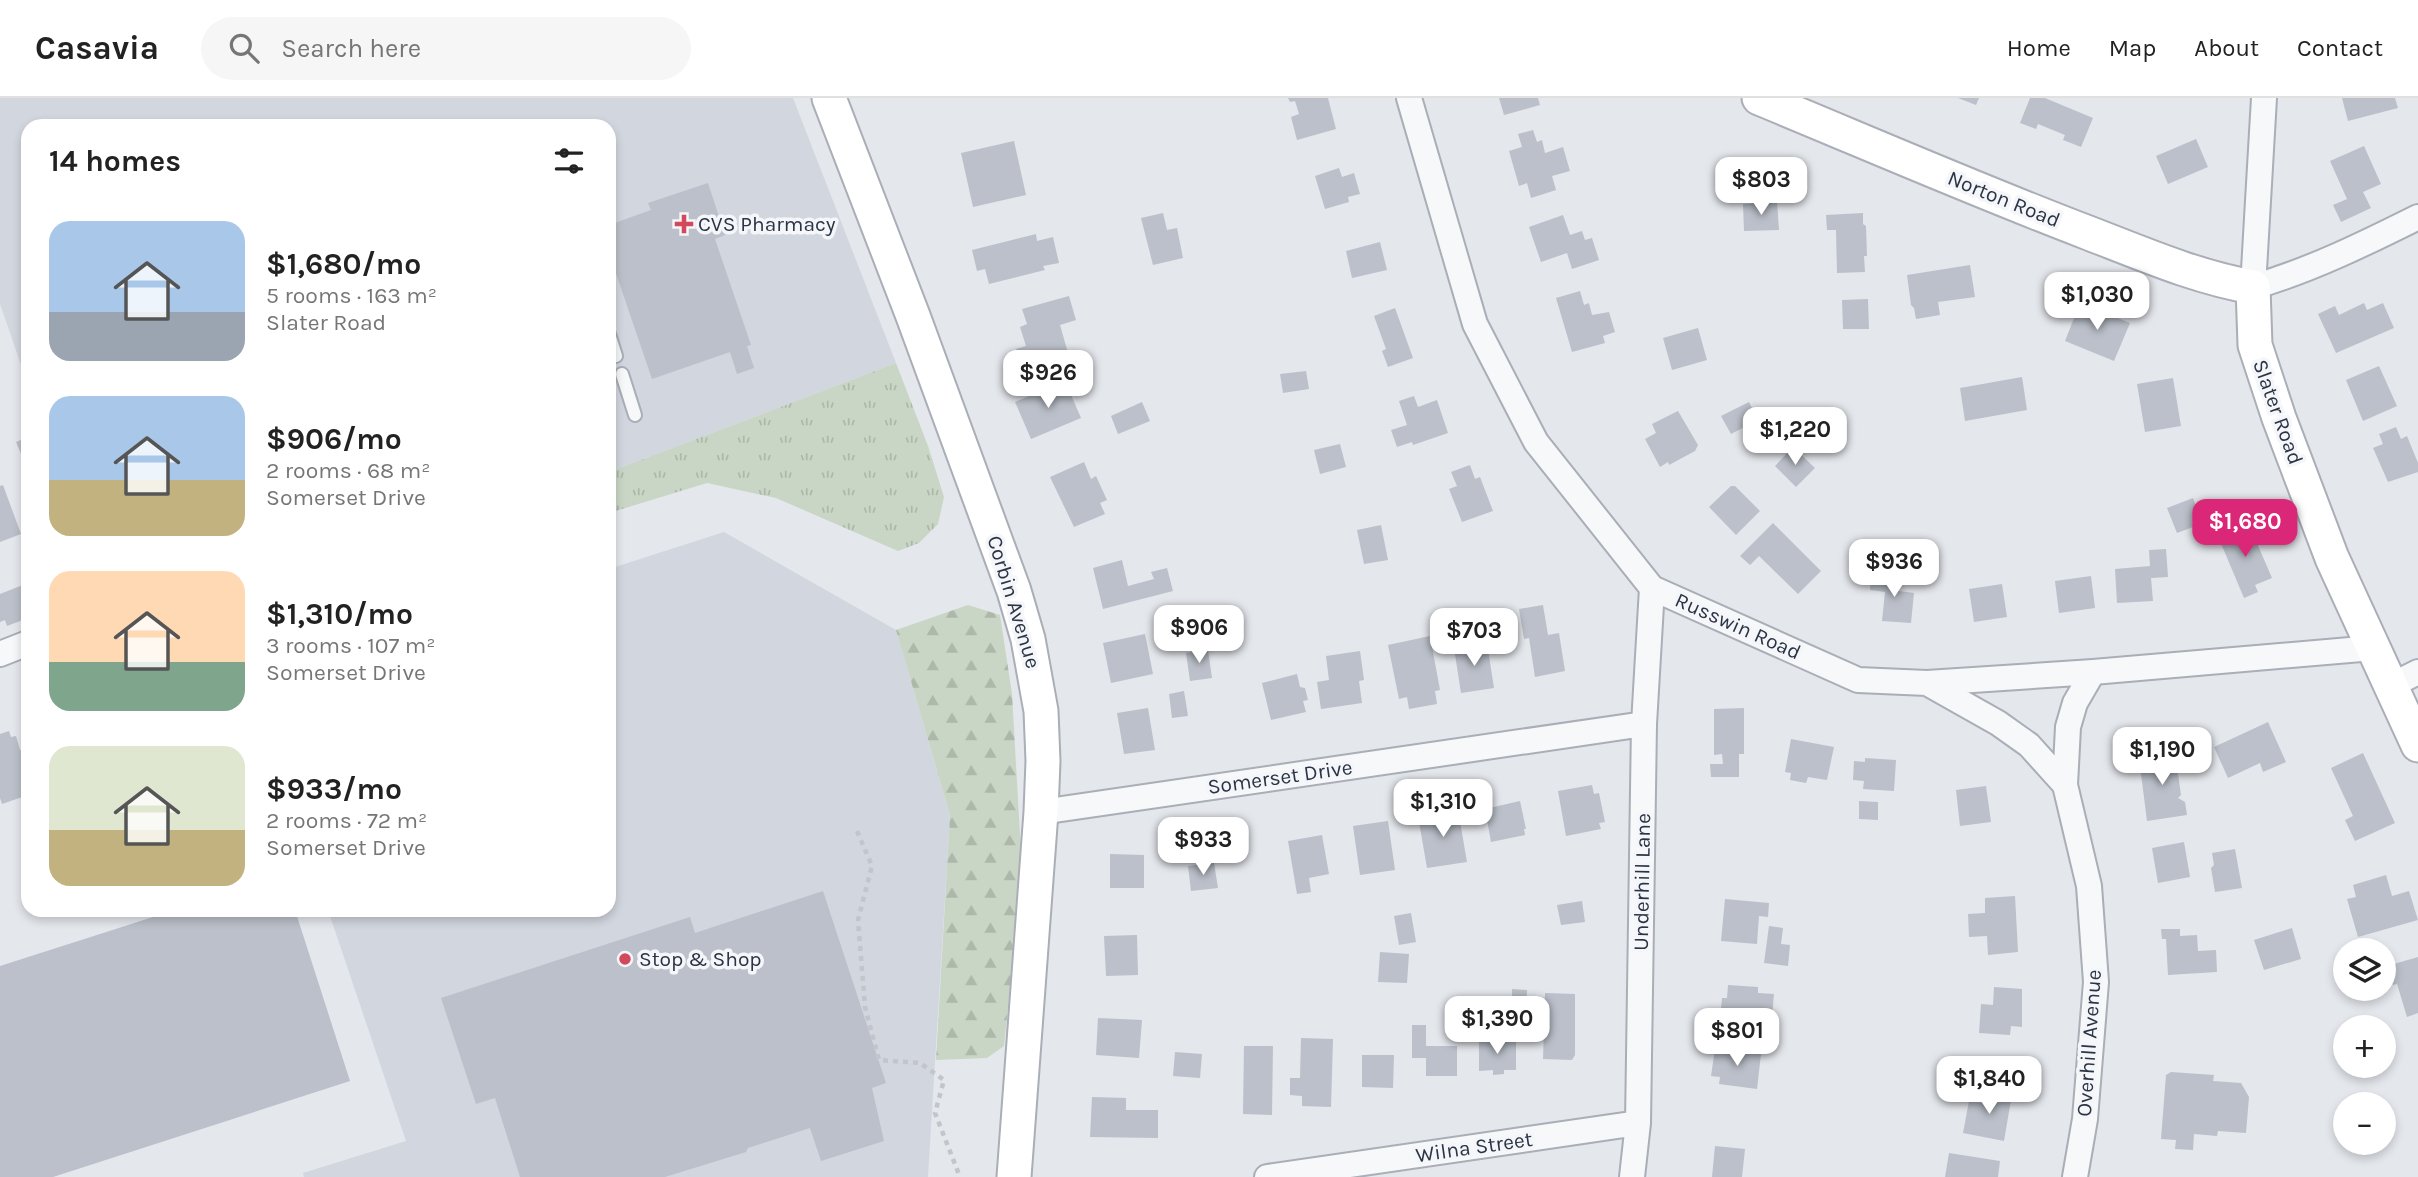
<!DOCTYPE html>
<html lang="en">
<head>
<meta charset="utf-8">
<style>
  :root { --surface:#fff; --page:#f6f6f6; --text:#222; --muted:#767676; --line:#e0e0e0; --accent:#db2777 }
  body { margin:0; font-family:Karla,sans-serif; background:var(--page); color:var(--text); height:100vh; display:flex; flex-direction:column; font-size:26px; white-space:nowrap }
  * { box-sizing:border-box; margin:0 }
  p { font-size:23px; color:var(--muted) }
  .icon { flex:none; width:38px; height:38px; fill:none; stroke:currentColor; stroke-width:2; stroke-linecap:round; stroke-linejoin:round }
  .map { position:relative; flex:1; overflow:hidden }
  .details { position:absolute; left:21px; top:21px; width:595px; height:798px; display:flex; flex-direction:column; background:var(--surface); border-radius:21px; box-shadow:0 4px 10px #0003 }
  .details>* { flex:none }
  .buttons { position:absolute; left:2333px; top:840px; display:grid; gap:14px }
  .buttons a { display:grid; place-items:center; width:63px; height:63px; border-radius:50%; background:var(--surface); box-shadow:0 4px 10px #0003; font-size:35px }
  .price { position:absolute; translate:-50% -60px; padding:0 16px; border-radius:14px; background:#fff; color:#222; font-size:23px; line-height:46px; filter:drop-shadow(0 2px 4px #0008) }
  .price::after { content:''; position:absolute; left:50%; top:42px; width:21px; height:16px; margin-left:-10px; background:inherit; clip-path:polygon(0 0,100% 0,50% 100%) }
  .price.selected { background:var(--accent); color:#fff }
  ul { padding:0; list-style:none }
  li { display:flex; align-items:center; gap:21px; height:175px; padding:0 28px }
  li span { display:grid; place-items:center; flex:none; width:196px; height:140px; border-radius:21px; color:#555 }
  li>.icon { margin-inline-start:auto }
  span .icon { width:84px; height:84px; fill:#fffc; stroke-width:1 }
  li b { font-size:30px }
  h2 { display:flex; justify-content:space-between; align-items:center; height:84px; padding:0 28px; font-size:30px }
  header { display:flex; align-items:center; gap:42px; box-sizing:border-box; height:98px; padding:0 35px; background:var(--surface); border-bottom:2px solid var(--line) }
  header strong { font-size:33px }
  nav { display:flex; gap:38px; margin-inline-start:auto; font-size:24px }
  .search { width:490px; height:63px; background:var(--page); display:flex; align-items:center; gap:18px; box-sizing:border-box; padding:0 24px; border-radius:38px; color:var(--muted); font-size:26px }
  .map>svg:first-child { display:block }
  .built { fill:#d2d6de }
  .grass { fill:url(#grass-tufts) }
  .forest { fill:url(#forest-firs) }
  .building { fill:#bbc0ca }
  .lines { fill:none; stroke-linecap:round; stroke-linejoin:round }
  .lane-casing { stroke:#a9aeb7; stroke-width:16 }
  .street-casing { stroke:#a9aeb7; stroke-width:28 }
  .secondary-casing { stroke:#a9aeb7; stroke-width:37 }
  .path { stroke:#c2c5cb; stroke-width:4.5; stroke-dasharray:5 5; stroke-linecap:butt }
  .lane { stroke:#f7f8fa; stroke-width:12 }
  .street { stroke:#f7f8fa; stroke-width:24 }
  .secondary { stroke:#fff; stroke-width:33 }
  .poi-dot { fill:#d1495b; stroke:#f4f6f9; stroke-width:2.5 }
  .labels { text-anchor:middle; stroke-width:7; stroke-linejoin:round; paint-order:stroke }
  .street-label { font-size:21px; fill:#2b3445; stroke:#f4f6f9 }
  .poi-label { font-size:21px; fill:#2b3445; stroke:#f4f6f9; text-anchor:start }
</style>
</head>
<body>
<header>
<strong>Casavia</strong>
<div class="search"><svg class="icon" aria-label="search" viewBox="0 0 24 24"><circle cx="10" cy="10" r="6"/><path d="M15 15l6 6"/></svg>Search here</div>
<nav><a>Home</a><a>Map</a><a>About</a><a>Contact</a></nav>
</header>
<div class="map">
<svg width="2418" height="1079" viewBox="0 0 2418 1079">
  <defs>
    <pattern id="grass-tufts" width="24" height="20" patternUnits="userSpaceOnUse" patternTransform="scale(1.75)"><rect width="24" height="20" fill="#c9d6c5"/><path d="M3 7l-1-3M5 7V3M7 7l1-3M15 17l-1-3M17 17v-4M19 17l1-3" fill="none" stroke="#adb8ab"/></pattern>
    <pattern id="forest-firs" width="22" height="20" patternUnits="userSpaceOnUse" patternTransform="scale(1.75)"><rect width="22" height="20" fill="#c9d6c5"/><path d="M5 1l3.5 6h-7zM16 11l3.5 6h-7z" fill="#adb8ab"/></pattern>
  </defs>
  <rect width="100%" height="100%" fill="#e4e7ec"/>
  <path class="built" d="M0,0H793L896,265L609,374V28H28V287L0,206Z
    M724,434L896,532L950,717L928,1079H304L303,1075L406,1043L328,812H609V471Z"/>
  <path class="grass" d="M896,265L928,348L944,399L938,426L919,445L898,453L776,400L707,385L609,415V374Z"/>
  <path class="forest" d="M968,507L1000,517L1012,596L1022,772L1004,948L987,960L936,962L950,717L896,532Z"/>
  <path class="building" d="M1288,0H1328L1336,31L1297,42L1291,19L1299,16L1295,3L1290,4Z
    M1499,0H1538L1540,7L1504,17Z
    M1958,0H1979L1976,7Z
    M2030,0H2045L2093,20L2081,49L2063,42L2065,37L2038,26L2036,31L2020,25Z
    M2342,0H2395L2398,10L2348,23Z
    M1533,32L1537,44L1542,42L1545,55L1563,49L1570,73L1552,78L1556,92L1531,100L1527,85L1519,88L1509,53L1522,49L1518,36Z
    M2196,41L2208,69L2168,86L2156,58Z
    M1014,43L1026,97L973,109L961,55Z
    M2364,48L2381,86L2363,94L2371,110L2341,124L2333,107L2347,101L2330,63Z
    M1339,70L1342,79L1354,75L1360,96L1348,99L1349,104L1325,111L1315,78Z
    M708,85L725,137L715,141L751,247L747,248L754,270L737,276L730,254L652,281L609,155V127L651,112L648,105Z
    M1777,104L1779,132L1744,133L1743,106Z
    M1163,115L1167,132L1177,130L1183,160L1153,167L1141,120Z
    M1863,115V126L1866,128L1867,158H1864L1865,174L1837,175L1836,132H1827L1826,117Z
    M1563,117L1570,137L1582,133L1585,142L1592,140L1599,162L1572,171L1567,155L1541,164L1529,129Z
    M1036,136L1037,143L1053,139L1059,165L1043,168L1045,172L989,186L985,171L977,173L972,152Z
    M1380,144L1387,172L1352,180L1346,153Z
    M1970,167L1975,199L1938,204L1940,217L1916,221L1914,210L1911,207L1907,177Z
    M1580,193L1584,207L1589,205L1592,217L1609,214L1615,234L1603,238L1605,245L1572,254L1556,200Z
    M1069,198L1076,222L1060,227L1068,255L1021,269L1016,251L1026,248L1020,229L1027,226L1022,211Z
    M1868,201L1869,231H1843L1842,202Z
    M2080,205L2130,225L2114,263L2065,243Z
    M2364,205L2367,212L2383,205L2394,230L2336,255L2318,216L2335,208L2339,217Z
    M1395,210L1413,260L1388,269L1382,253L1386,251L1374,218Z
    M1698,230L1707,262L1672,272L1663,240Z
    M2379,268L2397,308L2363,323L2346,282Z
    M1306,273L1309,291L1283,295L1280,276Z
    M2022,279L2027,312L1965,323L1960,290Z
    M2173,280L2181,328L2145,334L2137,286Z
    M1065,283L1081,320L1031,341L1015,304Z
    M1414,298L1418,309L1437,302L1448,335L1413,347L1412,344L1397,349L1391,332L1407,327L1399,303Z
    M1142,304L1150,323L1118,336L1111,318Z
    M1749,304L1758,322L1731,336L1721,318Z
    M1678,313L1698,347L1695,353L1669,367L1668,364L1660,369L1645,341L1656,335L1652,326Z
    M2396,329L2401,341L2407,338L2418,365V374L2388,384L2373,350L2383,346L2379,336Z
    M28,339V358L23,360L16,344Z
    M1340,346L1346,369L1320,376L1314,352Z
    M1793,349L1815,370L1796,389L1775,368Z
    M1084,364L1091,381L1096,378L1107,402L1100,405L1105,416L1074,429L1050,379Z
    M1470,367L1475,381L1480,379L1493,413L1462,424L1449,391L1457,388L1451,374Z
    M3,387L21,436L0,444V388Z
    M1731,388H1735L1760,413L1736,437L1709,409Z
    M2193,400L2201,421L2192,424L2193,429L2177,435L2167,410Z
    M1773,425L1821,473L1798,496L1759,458L1750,467L1740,458Z
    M1381,427L1388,462L1364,466L1357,432Z
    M2234,428L2237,435L2250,429L2272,480L2255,487L2258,494L2244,500L2217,436Z
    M2166,451L2168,479L2151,480L2153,503L2117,505L2115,471L2150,468L2149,452Z
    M1122,462L1128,488L1154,481L1151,474L1167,470L1173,493L1103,511L1093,470Z
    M1871,476L1900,479L1899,493L1914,495L1911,525L1882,523L1885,494L1870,492Z
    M2091,478L2095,510L2059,515L2055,483Z
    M28,485V520L7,528L5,522L0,524V496Z
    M2002,486L2007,519L1974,524L1969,491Z
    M1543,507L1548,537L1559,535L1565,573L1535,579L1529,540L1524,541L1519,511Z
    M1145,536L1153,576L1111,585L1103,545Z
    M1430,538L1440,592L1435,593L1437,606L1409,611L1407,599L1399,601L1388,547Z
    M1487,545L1494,590L1461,595L1454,550Z
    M1208,552L1212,580L1190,583L1186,555Z
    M1360,553L1364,582L1359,583L1362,605L1321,611L1317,584L1329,582L1326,558Z
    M1297,576L1300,589L1305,590L1308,602L1303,603L1306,614L1271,622L1262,585Z
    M1184,593L1188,618L1172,620L1169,596Z
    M1148,610L1155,652L1124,656L1117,615Z
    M1744,610V656H1739V679H1711L1710,666H1723L1722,656L1714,657V611Z
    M2268,624L2286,664L2263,674L2260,665L2228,680L2214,649Z
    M9,633L11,639L16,638L20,652L24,651L28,663V697L2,706L0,700V636Z
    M1791,641L1834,649L1827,682L1808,679L1806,685L1790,682L1791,675L1785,674Z
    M2175,655L2181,697L2178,700L2185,704L2187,717L2147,723L2139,660Z
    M2363,655L2395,725L2355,743L2345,722L2353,718L2331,670Z
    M1865,660L1896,662L1894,693L1863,691L1864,683L1853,682L1854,663L1865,664Z
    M1592,687L1594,696L1599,695L1605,724L1599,725L1601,731L1566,738L1558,693Z
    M1986,688L1991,724L1960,728L1956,692Z
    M1520,703L1526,731H1524L1525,737L1491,744L1485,711Z
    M1859,703L1878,704V722L1859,721Z
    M1458,712L1467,764L1427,770L1418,718Z
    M1388,723L1395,772L1360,777L1353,728Z
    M1322,737L1329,776L1309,780L1311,794L1297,796L1288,743Z
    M2184,744L2190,779L2158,785L2152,750Z
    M2235,751L2242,790L2215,794L2211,770L2214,767L2212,755Z
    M1110,756L1144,757V790H1110Z
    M1214,765L1218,790L1191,793L1188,768Z
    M2386,777L2392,798L2409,793L2418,822L2358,839L2347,801L2356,799L2353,787Z
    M823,793L886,985L872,990L884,1043L821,1063L810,1030L748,1050L746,1054L665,1079H520L495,1000L476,1006L441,900L690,819L695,835Z
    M2015,798L2018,854L1988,857L1987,838L1969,839L1968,816L1985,815V800Z
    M1725,801L1769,805L1768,819L1759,818L1757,846L1721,843Z
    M1582,803L1585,824L1561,827L1557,807Z
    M175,812H295L350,983L53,1079H0V868Z
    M1411,815L1416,844L1399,847L1394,818Z
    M1769,828L1783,830L1781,846L1790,847L1788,868L1764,865Z
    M2292,830L2301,861L2264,872L2254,842Z
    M2161,831H2180V838L2197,837L2198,853L2216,852L2217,874L2168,877L2166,841H2162Z
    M1137,837L1138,877L1106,878L1104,838Z
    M1380,854L1409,856L1407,885L1378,884Z
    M2418,859V915L2407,919L2397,886L2393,887L2387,868Z
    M1728,887L1758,889V895L1774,896L1772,918L1756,917V928L1725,926L1726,911H1721L1722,900H1727Z
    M1994,889L2022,891V929L2011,928L2010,937L1979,935L1981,906L1993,907Z
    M1512,891L1527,892L1526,915H1512Z
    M1545,895L1575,896V957L1572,962L1543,961Z
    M1098,920L1142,922L1139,960L1096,957Z
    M1412,927H1426V948H1457V978H1426V960H1412Z
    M1301,940L1333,941L1331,1009L1302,1008V998L1290,997V980H1300Z
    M1479,942H1516V972H1504V976L1493,977V972L1479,973Z
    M1244,948H1273L1272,1017L1243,1016Z
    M1715,951L1761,956L1757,991L1719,986L1720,979L1711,978Z
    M1175,954L1202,956L1200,980L1173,978Z
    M1362,957H1394L1393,990L1362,989Z
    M2171,974L2214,977L2213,983L2241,985L2249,999L2246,1035L2218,1033L2217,1038L2194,1036L2193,1052L2175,1051L2176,1042L2161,1041L2166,977Z
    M1986,992L2012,996L2004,1043L1963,1035L1969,1003L1984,1005Z
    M1092,999L1126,1000V1012H1158V1040L1090,1039Z
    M1715,1048L1745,1051L1742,1079H1712Z
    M1949,1055L2000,1063L1998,1079H1945Z"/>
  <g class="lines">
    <g class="lane-casing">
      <path id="lane" d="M609,236L616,258
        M622,276L635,317"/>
    </g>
    <g class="street-casing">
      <path id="street" d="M1409,0L1475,226L1536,344L1652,490L1858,582L1927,585L2093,574L2373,550
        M2264,0L2253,189C2311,172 2364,146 2418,119
        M0,556L28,545
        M1927,585L1998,625L2029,647L2065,687
        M2390,588L2418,574
        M1041,714L1644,626
        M1267,1079L1638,1025
        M1632,1079L1638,1025L1644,626L1652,490
        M2075,1079L2085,1021L2096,884L2089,788L2065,687L2068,629L2075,605L2093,574"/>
    </g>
    <g class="secondary-casing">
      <path id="secondary" d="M829,0L913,218L1014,493L1028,541L1041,613L1043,663L1041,714L1014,1079
        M1759,0C1868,45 1976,92 2086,134C2141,155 2195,179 2253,189L2255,247L2279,320L2332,460L2418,647"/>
    </g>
    <path class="path" d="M857,733L872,768L858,822L865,909L879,962L920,965L944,982L935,1015L960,1079"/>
    <use href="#lane" class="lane"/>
    <use href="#street" class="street"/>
    <use href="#secondary" class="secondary"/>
  </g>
  <g class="poi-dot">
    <path d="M680.5 115.5h7v7h7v7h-7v7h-7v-7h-7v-7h7z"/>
    <circle cx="625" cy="861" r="7"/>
  </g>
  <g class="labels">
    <g class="street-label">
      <text transform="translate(2004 101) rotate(22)" y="7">Norton Road</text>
      <text transform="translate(2278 314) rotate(70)" y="7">Slater Road</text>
      <text transform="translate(1014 504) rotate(73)" y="7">Corbin Avenue</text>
      <text transform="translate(1738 528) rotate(24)" y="7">Russwin Road</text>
      <text transform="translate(1280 679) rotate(-8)" y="7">Somerset Drive</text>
      <text transform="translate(1642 784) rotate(-89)" y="7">Underhill Lane</text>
      <text transform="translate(2089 945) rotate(-86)" y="7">Overhill Avenue</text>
      <text transform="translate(1474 1049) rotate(-8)" y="7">Wilna Street</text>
    </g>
    <g class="poi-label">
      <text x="698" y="133">CVS Pharmacy</text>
      <text x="639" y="868">Stop &amp; Shop</text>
    </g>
  </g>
</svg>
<div class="buttons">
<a><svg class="icon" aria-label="layers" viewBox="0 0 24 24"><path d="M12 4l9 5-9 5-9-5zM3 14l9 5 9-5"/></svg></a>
<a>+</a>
<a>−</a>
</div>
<b class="price" style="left:1761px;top:119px">$803</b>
<b class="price" style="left:2097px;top:234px">$1,030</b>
<b class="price" style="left:1048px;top:312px">$926</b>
<b class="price" style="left:1795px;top:369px">$1,220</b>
<b class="price selected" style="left:2245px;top:461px">$1,680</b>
<b class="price" style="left:1894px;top:501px">$936</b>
<b class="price" style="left:1199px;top:567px">$906</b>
<b class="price" style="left:1474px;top:570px">$703</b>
<b class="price" style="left:2162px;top:689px">$1,190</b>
<b class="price" style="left:1443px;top:741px">$1,310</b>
<b class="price" style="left:1203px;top:779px">$933</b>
<b class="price" style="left:1497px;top:958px">$1,390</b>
<b class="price" style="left:1737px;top:970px">$801</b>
<b class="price" style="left:1989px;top:1018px">$1,840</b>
<section class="details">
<h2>14 homes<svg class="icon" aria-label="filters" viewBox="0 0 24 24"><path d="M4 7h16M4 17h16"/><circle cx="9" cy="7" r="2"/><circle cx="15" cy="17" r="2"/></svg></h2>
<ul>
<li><span style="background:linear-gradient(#a9c7e8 65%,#9aa5b1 0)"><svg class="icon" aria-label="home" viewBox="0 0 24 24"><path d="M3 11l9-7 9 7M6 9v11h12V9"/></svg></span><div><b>$1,680/mo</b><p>5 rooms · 163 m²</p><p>Slater Road</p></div></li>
<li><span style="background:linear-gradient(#a9c7e8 60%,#c2b280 0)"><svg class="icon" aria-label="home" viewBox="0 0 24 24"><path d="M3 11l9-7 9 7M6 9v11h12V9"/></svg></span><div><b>$906/mo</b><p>2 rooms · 68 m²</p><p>Somerset Drive</p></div></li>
<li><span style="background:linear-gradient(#ffd9b3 65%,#7fa58c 0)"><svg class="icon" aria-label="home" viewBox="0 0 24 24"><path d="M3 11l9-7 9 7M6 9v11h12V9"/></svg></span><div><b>$1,310/mo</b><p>3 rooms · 107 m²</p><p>Somerset Drive</p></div></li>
<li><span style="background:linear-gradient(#dfe7d0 60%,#c2b280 0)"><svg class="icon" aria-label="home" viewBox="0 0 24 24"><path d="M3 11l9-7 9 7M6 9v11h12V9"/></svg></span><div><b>$933/mo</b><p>2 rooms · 72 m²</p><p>Somerset Drive</p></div></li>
</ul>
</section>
</div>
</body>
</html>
